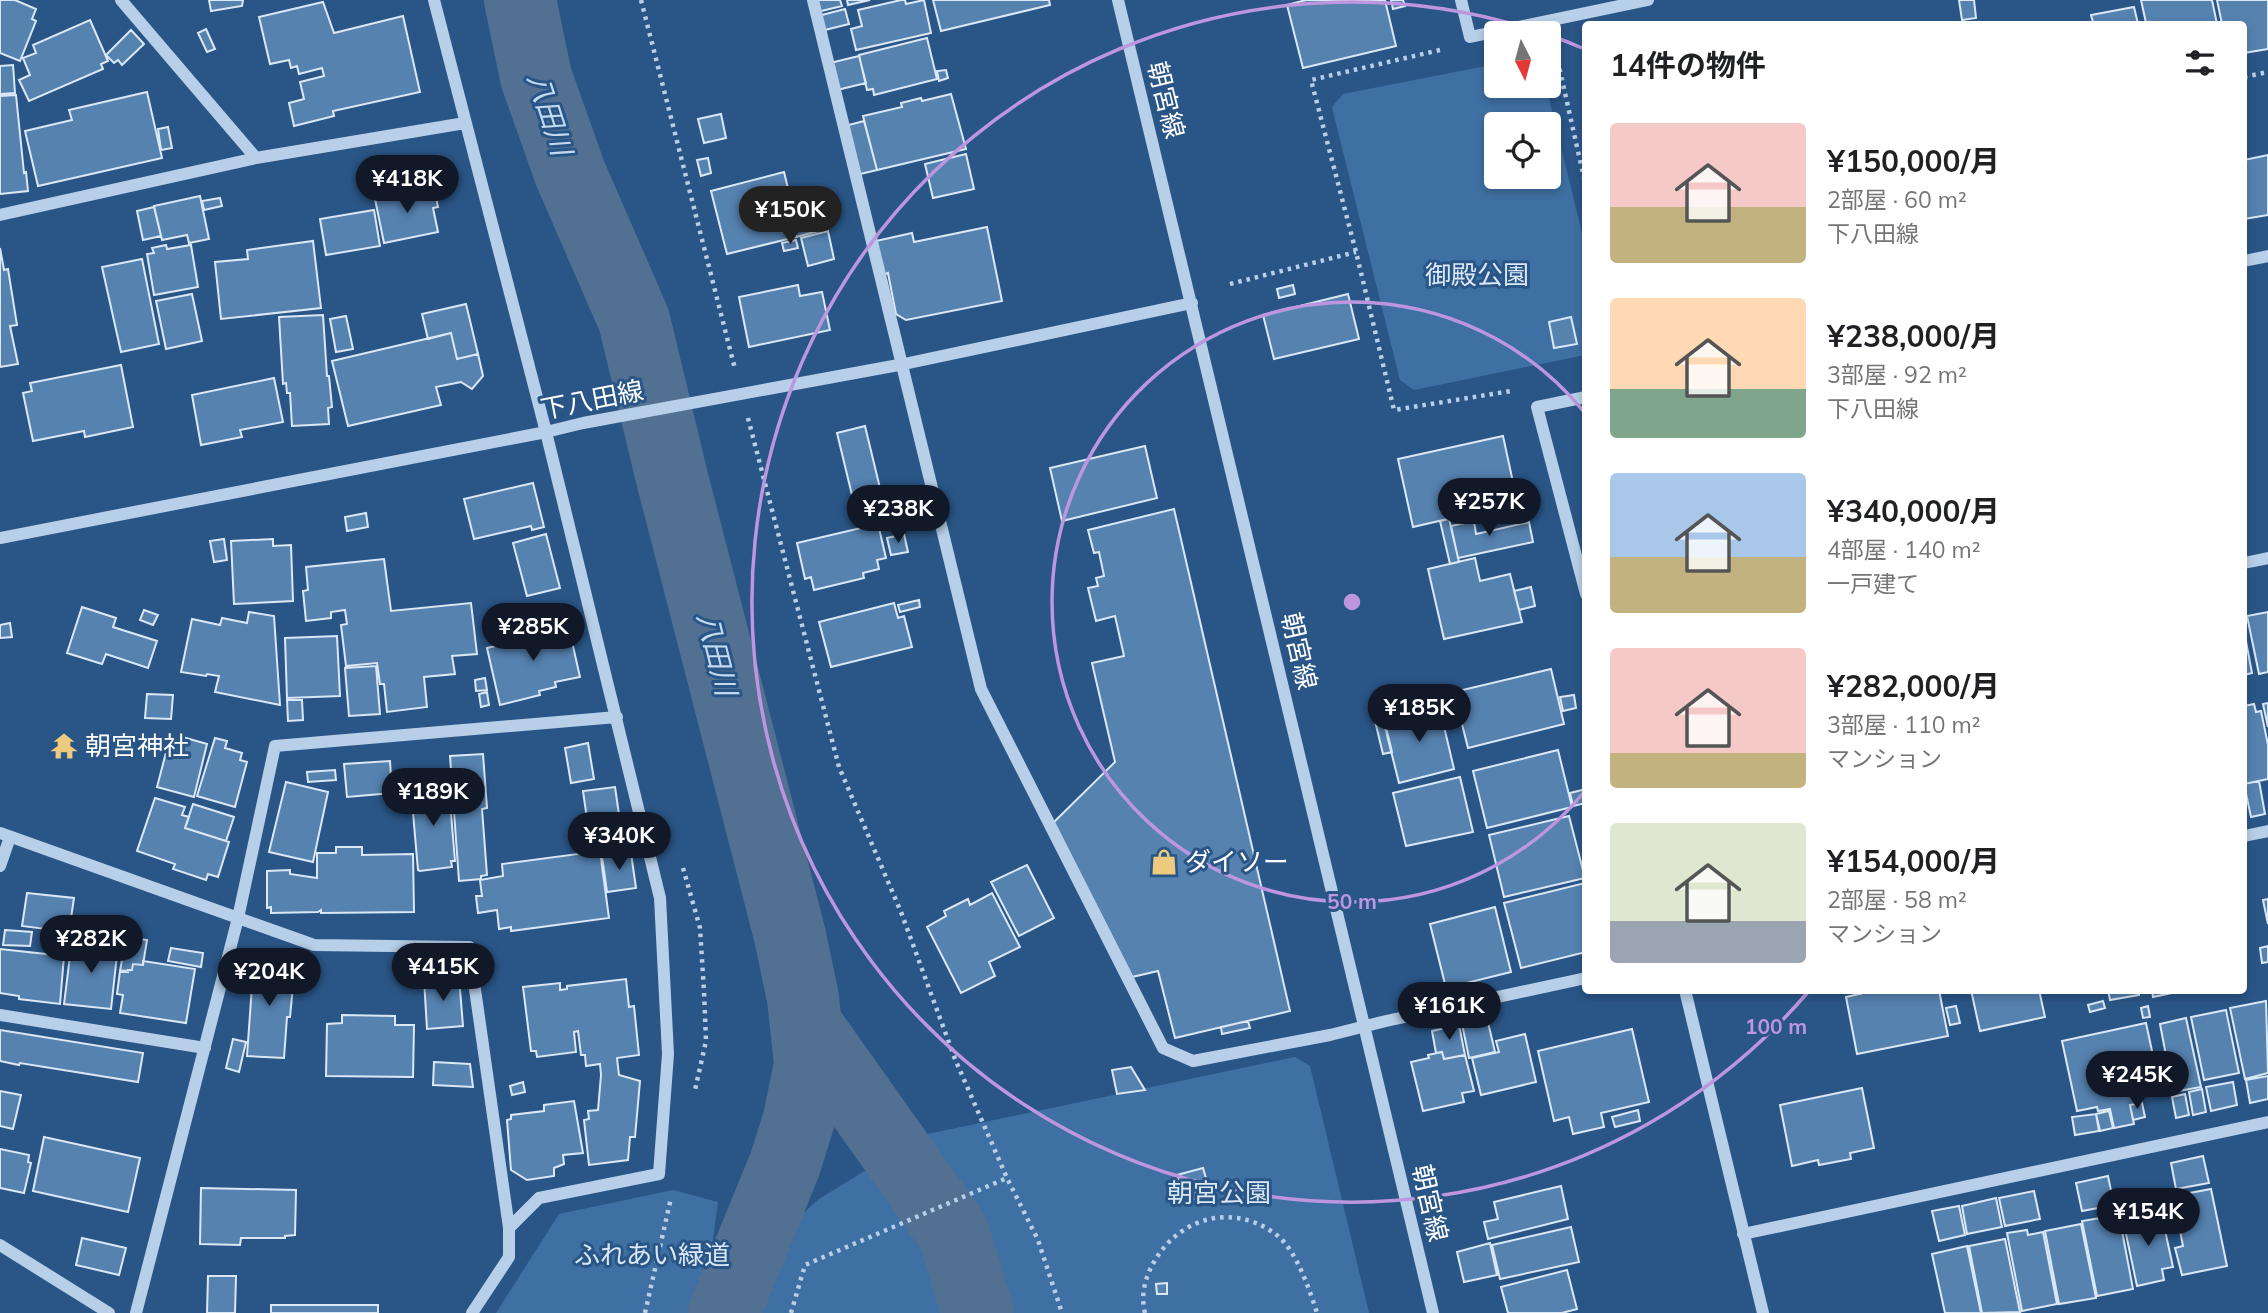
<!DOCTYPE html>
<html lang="ja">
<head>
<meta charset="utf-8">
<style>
  :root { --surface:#fff; --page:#f6f6f6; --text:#202124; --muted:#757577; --accent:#111827 }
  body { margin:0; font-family:Mulish,"Noto Sans JP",sans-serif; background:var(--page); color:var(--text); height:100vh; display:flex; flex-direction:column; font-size:26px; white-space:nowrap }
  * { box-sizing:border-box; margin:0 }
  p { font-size:23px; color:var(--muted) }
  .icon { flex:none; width:38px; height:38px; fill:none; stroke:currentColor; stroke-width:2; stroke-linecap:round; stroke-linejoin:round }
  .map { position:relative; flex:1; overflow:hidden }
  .drawer { position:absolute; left:1582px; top:21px; width:665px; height:973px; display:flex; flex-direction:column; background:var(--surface); border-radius:7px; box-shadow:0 4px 10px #0003 }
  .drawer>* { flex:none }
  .needle { width:46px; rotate:174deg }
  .buttons { position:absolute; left:1484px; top:21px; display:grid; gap:14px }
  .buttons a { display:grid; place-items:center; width:77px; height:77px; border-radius:7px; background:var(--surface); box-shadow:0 4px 10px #0003; font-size:35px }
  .price { position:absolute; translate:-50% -60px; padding:0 16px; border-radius:24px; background:var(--accent); color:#fff; font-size:23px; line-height:46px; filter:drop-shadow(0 2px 4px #0008) }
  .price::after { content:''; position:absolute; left:50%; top:42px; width:21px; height:16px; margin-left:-10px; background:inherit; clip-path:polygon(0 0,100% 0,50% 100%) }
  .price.on { background:#222; color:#fff }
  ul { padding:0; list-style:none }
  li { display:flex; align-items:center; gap:21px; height:175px; padding:0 28px }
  li span { display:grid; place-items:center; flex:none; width:196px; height:140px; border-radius:7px; color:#555 }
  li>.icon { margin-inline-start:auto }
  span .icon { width:84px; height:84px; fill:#fffc; stroke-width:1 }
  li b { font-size:30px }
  h2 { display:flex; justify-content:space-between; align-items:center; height:84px; padding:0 28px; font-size:30px }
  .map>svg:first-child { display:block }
  .green { fill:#3f70a3; fill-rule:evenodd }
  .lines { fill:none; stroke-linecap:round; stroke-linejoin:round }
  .river { stroke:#527192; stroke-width:72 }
  .building { fill:#5682b0; stroke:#dae8f6; stroke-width:2 }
  .path { stroke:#b7cfe8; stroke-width:4.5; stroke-dasharray:3.5 5; stroke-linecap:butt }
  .minor { stroke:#b7cfe8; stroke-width:12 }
  .ring { fill:none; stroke:#bd96df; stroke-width:3.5 }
  .labels { text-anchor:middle; stroke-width:6; stroke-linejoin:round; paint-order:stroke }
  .street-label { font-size:26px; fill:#fff; stroke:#2a5687 }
  .park-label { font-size:26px; fill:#dae8f6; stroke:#2a5687 }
  .poi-label { font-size:26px; fill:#fff; stroke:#2a5687; text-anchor:start }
  .water-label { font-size:28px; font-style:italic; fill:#c3d9ef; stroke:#2a5687 }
  .centre { fill:#bd96df; stroke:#2a5687; stroke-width:3.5 }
  .ring-label { font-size:21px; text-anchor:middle; font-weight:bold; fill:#bd96df; stroke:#2a5687; stroke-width:6; stroke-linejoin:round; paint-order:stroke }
</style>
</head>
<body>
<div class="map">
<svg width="2268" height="1313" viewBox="0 0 2268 1313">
  <rect width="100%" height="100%" fill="#2a5687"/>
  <path class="green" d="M1496,64V86H1546L1585,245V355L1414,390L1400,380L1332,107L1343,94ZM1496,124H1549V177H1496Z
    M1295,1057L1310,1066L1369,1313H755L779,1235L819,1199L923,1135Z
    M673,1190L718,1202L709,1269L693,1313H496L559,1214Z"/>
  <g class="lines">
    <path class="river" d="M520,0L536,77L570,173L634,320L672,478L790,936L803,998L810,1064L799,1119L785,1164L724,1313
      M806,1025L953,1232L978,1313"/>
  </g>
  <path class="building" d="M0,0H15L36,9L32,19L36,21L20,61L0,53Z
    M209,0H243L242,6L211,11Z
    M814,0H840L842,6L817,12Z
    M847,0H870L848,5Z
    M901,0H905L906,4L924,0L931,33L856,50L851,29L862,26L858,10Z
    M933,0H1049L1050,5L941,31Z
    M1306,0H1385L1396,46L1303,68L1287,5Z
    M1391,0H1403L1405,6L1393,9Z
    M1959,0H1974L1976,18L1962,20Z
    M2141,0H2212L2217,24H2149V22L2146,23Z
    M2217,0H2268V49L2244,53V24H2222Z
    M323,2L334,33L403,16L420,92L333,111L334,116L294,126L289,103L304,99L300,82L324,76L322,68L299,74L297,66L291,68L289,60L270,64L259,17Z
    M2134,7L2138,24H2076L2093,22L2091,15Z
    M845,9L849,24L821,31L818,16Z
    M90,20L108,61L101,64L103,69L29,101L19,80L30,75L23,58L36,53L33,45Z
    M206,29L215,49L207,52L198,33Z
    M131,30L144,44L122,65L118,60L114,63L106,55Z
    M927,38L937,79L874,95L873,89L867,90L859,55Z
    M859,56L866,83L837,90L830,63Z
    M13,65L15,93L0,94V66Z
    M946,70L948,78L939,81L937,71Z
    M147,92L162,158L38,186L25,131L72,120L69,110Z
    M951,94L966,149L877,170L863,116L902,107L901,103L921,98L922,101Z
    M16,95L24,173L26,172L28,191L0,194V96Z
    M721,114L726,138L704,143L698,119Z
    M864,121L877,170L856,175L845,126Z
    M168,127L172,148L161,150L158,129Z
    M966,154L974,189L933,198L925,164Z
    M2268,155V215L2244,219V160Z
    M708,158L711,173L701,176L697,160Z
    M784,172L797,225L793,226L796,237L727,254L711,191Z
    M429,188V193L435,192L438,207L433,208L438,232L384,243L375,199Z
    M820,194L829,228L796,237L793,226L797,225L792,201Z
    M200,196L209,239L189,243L187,235L162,240L154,206Z
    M220,198L222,206L204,210L202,201Z
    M154,207L161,236L143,240L137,211Z
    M374,210L380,246L326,255L320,219Z
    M987,227L1002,301L906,320L896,314L888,273L883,275L876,241L912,233L914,242Z
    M828,231L834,259L808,266L801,238Z
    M796,240L798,248L784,251L782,243Z
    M313,241L321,308L221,319L215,262L248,259L247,250Z
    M166,245L167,249L191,245L198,287L154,295L147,254L154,253L152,248Z
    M0,248L4,270L8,269L17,325L10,326L18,364L0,367Z
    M142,259L159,344L121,352L102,267Z
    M798,285L800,296L822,292L830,330L749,347L739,297Z
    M1293,285L1295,294L1279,298L1277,289Z
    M192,294L202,341L166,349L156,301Z
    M1348,294L1359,339L1274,359L1263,315Z
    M466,304L478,354L457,359L451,333L428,339L422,314Z
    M323,315L327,376H329L332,407L328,408L329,424L292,426L290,393H287L286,383L283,384L279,317Z
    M346,316L353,349L336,352L330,319Z
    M1571,317L1577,344L1554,348L1549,322Z
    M451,333L457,359L478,354L483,376L472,389L461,382L436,387L441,405L348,426L332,361Z
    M121,365L133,427L85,437L84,431L33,441L23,393L32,391L30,383Z
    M274,378L283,422L240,430L242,437L201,445L192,395Z
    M865,426L886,513L858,520L837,433Z
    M1503,436L1516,496L1493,501L1495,508L1413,527L1398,459Z
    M1145,446L1157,498L1062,521L1050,468Z
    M533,483L544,527L532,530L531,526L474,539L464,499Z
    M1174,509L1290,1011L1175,1038L1158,971L1132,977L1053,823L1115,762L1092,663L1124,656L1115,616L1096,621L1088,588L1098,586L1096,578L1104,576L1099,552L1094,553L1088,530Z
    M366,513L368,527L347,531L345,517Z
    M1449,519L1459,562L1450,564L1440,521Z
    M1474,521L1476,534L1529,522L1533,542L1458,558L1451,526Z
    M878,524L886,558L877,560L879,569L863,573L864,578L814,590L811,577L805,579L797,543Z
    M546,534L560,588L527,596L513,543Z
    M904,534L908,552L891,555L887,538Z
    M224,539L227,560L214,562L210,541Z
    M273,539V546L291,545L293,601L234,604L231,541Z
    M1475,558L1480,581L1510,574L1522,622L1444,639L1428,569Z
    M384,559L391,611L471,603L477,654L452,656L455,674L424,677L427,707L387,712L384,684H380L377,663L346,666L341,625L347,624L345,610L331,612V618L306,621L303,591L308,590L306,567Z
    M1531,587L1535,606L1519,610L1514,591Z
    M919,600L920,607L900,612L898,605Z
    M894,603L898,618L904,616L912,647L831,667L819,622Z
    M82,607L116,618L113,627L157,641L148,668L106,654L102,664L67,653Z
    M144,610L158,615L153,625L140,620Z
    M249,612L274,616L280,705L215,692L219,676L207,674L206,676L181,672L192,619L220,625L222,618L247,623Z
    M2268,612V672L2259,674L2247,616Z
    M10,623L12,637L0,638V625Z
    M568,624L580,677L555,682L556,687L539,691L540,695L500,705L487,648L508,643L507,638Z
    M2244,631L2252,673L2244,675Z
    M337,636L340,696L287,698L285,638Z
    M376,666L380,714L349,716L345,668Z
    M1551,669L1564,724L1468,748L1454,692Z
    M485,678L487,690L476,691L475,680Z
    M487,692L489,705L481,707L479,694Z
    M147,694L173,695L171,719L145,718Z
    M1574,695L1576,708L1563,711L1560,697Z
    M287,700H302L303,720L288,721Z
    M2268,703V727L2263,704Z
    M2254,704L2256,712L2261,711L2268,745V779L2244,784V706Z
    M1439,705L1454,769L1399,783L1383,719Z
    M1384,719L1392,752L1383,754L1375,721Z
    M179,736L207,744L194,797L157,787L169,741L177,744Z
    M215,738L227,741L225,748L242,753L240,760L247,762L235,807L197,796Z
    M588,743L594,779L571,783L565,748Z
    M1558,750L1572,807L1487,828L1473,771Z
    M483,754L487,808L482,809L487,875L481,876V879L459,881L450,756Z
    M390,761L392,793L347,797L344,764Z
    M335,770L336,780L308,782L307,772Z
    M1460,777L1473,832L1406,846L1393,793Z
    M2259,781L2265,814L2251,817L2244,784Z
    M286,782L328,792L313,862L269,852Z
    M446,787L447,790H449L455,861H451L452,867L420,871L418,870L411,790Z
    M615,787L622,835L590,840L583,791Z
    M1586,789V803L1573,806L1570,793Z
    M155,798L185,807L182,815L189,817L185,828L229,842L218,877L208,874L206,880L173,869L175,864L137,851Z
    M193,804L234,817L226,841L185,828Z
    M1569,816L1585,878L1504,897L1489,835Z
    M336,847H362V855L413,854L414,912L321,913V910L318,912L271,913V907L267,908V871L290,870V874L317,878V853H336Z
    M600,851L609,918L511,931V927L499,929L497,910L478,913L476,896H482L480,880L503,876L502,864Z
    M631,853L636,888L607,892L602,857Z
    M1027,865L1054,918L1019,936L991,882Z
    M1585,883L1586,952L1521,968L1504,903Z
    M27,893L74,898L69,932L22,926Z
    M992,893L1020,947L989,962L995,976L961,993L927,927L946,916L944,911L968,899L970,905Z
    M2268,899V924L2263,900Z
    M1495,907L1511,972L1446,988L1430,924Z
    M5,930L32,932L30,946L3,945Z
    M126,937L147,940L143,965L133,964L132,970H128V972L120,971Z
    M72,940L118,946L111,1009L64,1004Z
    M2268,946V962L2262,963L2260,948Z
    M171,948L203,953L201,967L168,961Z
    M0,949L64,956L60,1004L19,999V996L0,993Z
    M254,958L290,961L288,986H293L290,1017H287L284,1058L247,1056Z
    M143,961L195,969L186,1023L120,1013L123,995L117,994L120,971L132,970L133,964L143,965Z
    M459,977L463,1026L427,1029L424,979Z
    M626,979L629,1007L634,1006L639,1055L617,1058L619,1075L640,1081L635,1137H630L628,1160L589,1165L584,1120L589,1119L588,1111L598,1110L601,1075L600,1064L586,1066L585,1055H581L578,1031L574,1032L576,1052L537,1057L536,1051H531L523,987L560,983V990L567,989V986Z
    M1867,990H1939L1948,1036L1857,1054L1846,997L1868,992Z
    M1971,990H2039L2045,1017L1980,1031Z
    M2108,990H2138L2139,995L2110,1000Z
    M2152,990H2186L2153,997Z
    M2103,1001L2105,1008L2090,1012L2088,1005Z
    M2266,1001L2268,1073L2245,1079L2230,1008Z
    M1956,1006L1960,1023L1950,1025L1946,1008Z
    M2148,1006L2150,1017L2143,1018L2141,1008Z
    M2226,1010L2239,1073L2204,1080L2191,1017Z
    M342,1015L395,1016V1025H414L413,1077L326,1076L327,1024L342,1023Z
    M1487,1018L1495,1052L1469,1058L1462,1024Z
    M2186,1018L2201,1087L2173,1092L2160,1024Z
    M1248,1021L1250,1028L1222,1034L1221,1027Z
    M2146,1023L2161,1093L2141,1097L2142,1103L2130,1105L2134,1124L2114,1128L2110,1109L2098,1111L2097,1107L2077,1111L2062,1041Z
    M1459,1025L1465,1055L1444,1059L1442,1052L1436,1053L1432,1031Z
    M1632,1029L1649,1102L1601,1113L1604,1127L1573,1134L1569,1117L1554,1121L1538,1051Z
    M0,1030L143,1053L138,1082L20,1063L19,1065L0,1061Z
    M1525,1034L1536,1082L1481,1095L1472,1058L1499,1052L1496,1041Z
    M233,1039L246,1042L239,1072L226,1068Z
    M1442,1052L1444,1059L1465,1055L1474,1091L1462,1093L1464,1102L1423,1111L1411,1062L1429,1058L1428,1055Z
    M434,1062L470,1064L473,1087L433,1085Z
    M1131,1067L1145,1090L1117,1094L1112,1070Z
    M2268,1076V1099L2250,1103L2246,1080Z
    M523,1082L525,1092L512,1095L510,1086Z
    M2233,1082L2237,1105L2211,1111L2206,1087Z
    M1862,1088L1874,1148L1850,1153L1851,1159L1819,1165L1818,1160L1792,1166L1780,1105Z
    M2202,1089L2206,1112L2193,1115L2189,1092Z
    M0,1091L21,1095L13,1129L0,1126Z
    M2185,1094L2189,1115L2176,1118L2172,1097Z
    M574,1101L583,1153L563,1155L564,1164L554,1168V1176L527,1180L511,1170L507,1120L511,1119V1115L544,1111V1105Z
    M2142,1103L2145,1117L2133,1120L2130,1105Z
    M1638,1110L1640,1121L1615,1127L1612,1117Z
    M2109,1111L2113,1128L2100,1131L2096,1114Z
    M2096,1114L2099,1131L2075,1135L2072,1117Z
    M44,1137L140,1158L128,1212L33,1191Z
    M0,1149L29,1155L28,1162L31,1163L24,1193L0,1188Z
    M2203,1156L2209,1183L2176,1189L2171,1163Z
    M1203,1168L1211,1195L1183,1202L1177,1175Z
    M2108,1176L2114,1205L2082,1211L2076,1183Z
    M1561,1186L1568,1219L1488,1239L1484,1222L1498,1219L1494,1202Z
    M201,1188L296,1190L295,1235L285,1236V1238H241L240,1245L200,1244Z
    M2211,1189L2227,1266L2182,1275L2175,1248L2183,1246L2173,1196Z
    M2034,1191L2040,1219L2005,1226L1999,1198Z
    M1996,1198L2002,1227L1967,1234L1962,1206Z
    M1959,1206L1965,1235L1939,1241L1932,1211Z
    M2161,1212L2173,1267L2162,1269L2164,1280L2137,1286L2123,1220Z
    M2119,1215L2133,1289L2097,1296L2082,1221Z
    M2081,1224L2096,1298L2059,1304L2045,1231Z
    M1571,1227L1579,1262L1500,1279L1492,1245Z
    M2027,1230L2028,1235L2043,1232L2057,1304L2022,1311L2007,1233Z
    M82,1238L126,1248L119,1275L76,1265Z
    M2005,1239L2020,1312L1982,1313L1969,1246Z
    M1490,1243L1497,1275L1464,1282L1457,1252Z
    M1967,1246L1981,1313H1945L1932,1254Z
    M1567,1270L1577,1309L1562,1313H1508L1501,1287Z
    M208,1276H236L235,1313H207Z
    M1167,1283V1294H1157L1156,1284Z
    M271,1305H378V1313H271Z"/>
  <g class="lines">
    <path class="path" d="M641,0L735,369
      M1554,44L1586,187
      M1440,50L1311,80L1356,252L1394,410L1511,391
      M2244,77L2268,72
      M1230,284L1356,252
      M748,418L839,767L901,912L955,1059L1007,1178L1038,1240L1062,1313
      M683,868L700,928L704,991L706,1041L695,1090
      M645,1313L671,1198
      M791,1313L805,1265L1007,1178
      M1145,1313C1140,1293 1146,1274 1157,1257C1185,1214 1238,1204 1278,1236C1297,1252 1310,1291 1317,1313"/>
    <path class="minor" d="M121,0L256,158
      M434,0L546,432L660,898L668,1054L659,1174L539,1198L509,1228V1257L472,1313
      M813,0L981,689L1163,1048L1193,1061L1330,1035L1386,1021L1586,978
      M1118,0L1433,1313
      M1461,0L1470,37L1648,0
      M0,215L256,158L465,123
      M2244,261L2268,256
      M1586,397L1537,407L1586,594
      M0,538L546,432L583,423L904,364L1192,303
      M2244,563L2268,558
      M0,833L314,945L469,947L509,1228
      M2244,836L2268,831
      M0,866L10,837
      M1685,990L1763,1313
      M0,1015L205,1048
      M1743,1234L2268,1122
      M0,1245L109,1313
      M136,1313L238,918L275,746L617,717"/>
  </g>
  <g class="ring">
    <path d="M1585 791A300 300 0 1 1 1585 413"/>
    <path d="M1808 992A600 600 0 1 1 1542 33M1552 36A600 600 0 0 1 1582 48"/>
  </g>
  <defs>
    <g id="temple-bare" transform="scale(2.1)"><path d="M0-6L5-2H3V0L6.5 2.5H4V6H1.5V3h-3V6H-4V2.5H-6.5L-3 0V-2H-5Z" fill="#eeca7f" stroke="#2a5687" stroke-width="2.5" paint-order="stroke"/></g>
    <g id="shop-bare" transform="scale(2.1)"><path d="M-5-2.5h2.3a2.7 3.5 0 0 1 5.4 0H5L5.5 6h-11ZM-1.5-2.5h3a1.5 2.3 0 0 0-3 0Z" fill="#eeca7f" stroke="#2a5687" stroke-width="2.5" paint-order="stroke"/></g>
  </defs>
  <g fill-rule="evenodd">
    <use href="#temple-bare" x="64" y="746"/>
    <use href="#shop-bare" x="1164" y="862"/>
  </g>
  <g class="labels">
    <g class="street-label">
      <text transform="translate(1166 100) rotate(76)" y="9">朝宮線</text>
      <text transform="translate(592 400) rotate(-11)" y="9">下八田線</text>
      <text transform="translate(1299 651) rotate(77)" y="9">朝宮線</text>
      <text transform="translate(1430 1203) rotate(77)" y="9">朝宮線</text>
    </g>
    <g class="park-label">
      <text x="1477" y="284">御殿公園</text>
      <text x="1219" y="1202">朝宮公園</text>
      <text x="652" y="1264">ふれあい緑道</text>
    </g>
    <g class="poi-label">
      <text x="85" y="755">朝宮神社</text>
      <text x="1185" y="871">ダイソー</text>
    </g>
    <g class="water-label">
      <text transform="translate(550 114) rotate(72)" y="10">八田川</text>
      <text transform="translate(717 654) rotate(76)" y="10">八田川</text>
    </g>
  </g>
  <circle cx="1352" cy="602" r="10" class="centre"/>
  <g class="ring-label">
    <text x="1352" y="909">50 m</text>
    <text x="1776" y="1034">100 m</text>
  </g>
</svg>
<div class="buttons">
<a><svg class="needle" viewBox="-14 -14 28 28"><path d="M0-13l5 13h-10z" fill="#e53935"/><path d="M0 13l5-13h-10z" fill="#757577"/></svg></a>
<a><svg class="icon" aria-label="locate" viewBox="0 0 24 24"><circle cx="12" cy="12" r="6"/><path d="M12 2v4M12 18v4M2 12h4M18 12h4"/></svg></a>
</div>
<b class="price" style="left:407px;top:215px">¥418K</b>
<b class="price on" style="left:790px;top:246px">¥150K</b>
<b class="price" style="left:1489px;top:538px">¥257K</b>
<b class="price" style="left:898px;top:545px">¥238K</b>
<b class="price" style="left:533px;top:663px">¥285K</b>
<b class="price" style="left:1419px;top:744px">¥185K</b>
<b class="price" style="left:433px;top:828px">¥189K</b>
<b class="price" style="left:619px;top:872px">¥340K</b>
<b class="price" style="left:91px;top:975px">¥282K</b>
<b class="price" style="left:443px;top:1003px">¥415K</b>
<b class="price" style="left:269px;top:1008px">¥204K</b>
<b class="price" style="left:1449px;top:1042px">¥161K</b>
<b class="price" style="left:2137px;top:1111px">¥245K</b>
<b class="price" style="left:2148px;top:1248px">¥154K</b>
<section class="drawer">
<h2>14件の物件<svg class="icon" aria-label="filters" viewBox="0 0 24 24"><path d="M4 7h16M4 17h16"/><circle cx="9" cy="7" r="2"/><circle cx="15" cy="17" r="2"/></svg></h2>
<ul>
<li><span style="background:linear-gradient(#f6c9c9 60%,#c2b280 0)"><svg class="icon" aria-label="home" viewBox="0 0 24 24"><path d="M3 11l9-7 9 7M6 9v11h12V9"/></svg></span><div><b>¥150,000/月</b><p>2部屋 · 60 m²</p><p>下八田線</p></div></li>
<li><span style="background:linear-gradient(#ffd9b3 65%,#7fa58c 0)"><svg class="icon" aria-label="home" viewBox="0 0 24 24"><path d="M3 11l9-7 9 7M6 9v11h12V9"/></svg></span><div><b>¥238,000/月</b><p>3部屋 · 92 m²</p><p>下八田線</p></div></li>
<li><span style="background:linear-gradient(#a9c7e8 60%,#c2b280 0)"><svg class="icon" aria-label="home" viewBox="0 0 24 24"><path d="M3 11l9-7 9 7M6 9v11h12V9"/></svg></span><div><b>¥340,000/月</b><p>4部屋 · 140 m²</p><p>一戸建て</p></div></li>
<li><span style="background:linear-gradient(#f6c9c9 75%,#c2b280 0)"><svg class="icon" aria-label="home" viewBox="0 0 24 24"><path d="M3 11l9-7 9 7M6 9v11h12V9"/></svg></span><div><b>¥282,000/月</b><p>3部屋 · 110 m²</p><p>マンション</p></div></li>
<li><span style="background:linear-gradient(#dfe7d0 70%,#9aa5b1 0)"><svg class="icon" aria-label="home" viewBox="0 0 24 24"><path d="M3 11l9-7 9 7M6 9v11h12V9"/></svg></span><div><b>¥154,000/月</b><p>2部屋 · 58 m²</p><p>マンション</p></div></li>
</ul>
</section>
</div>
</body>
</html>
